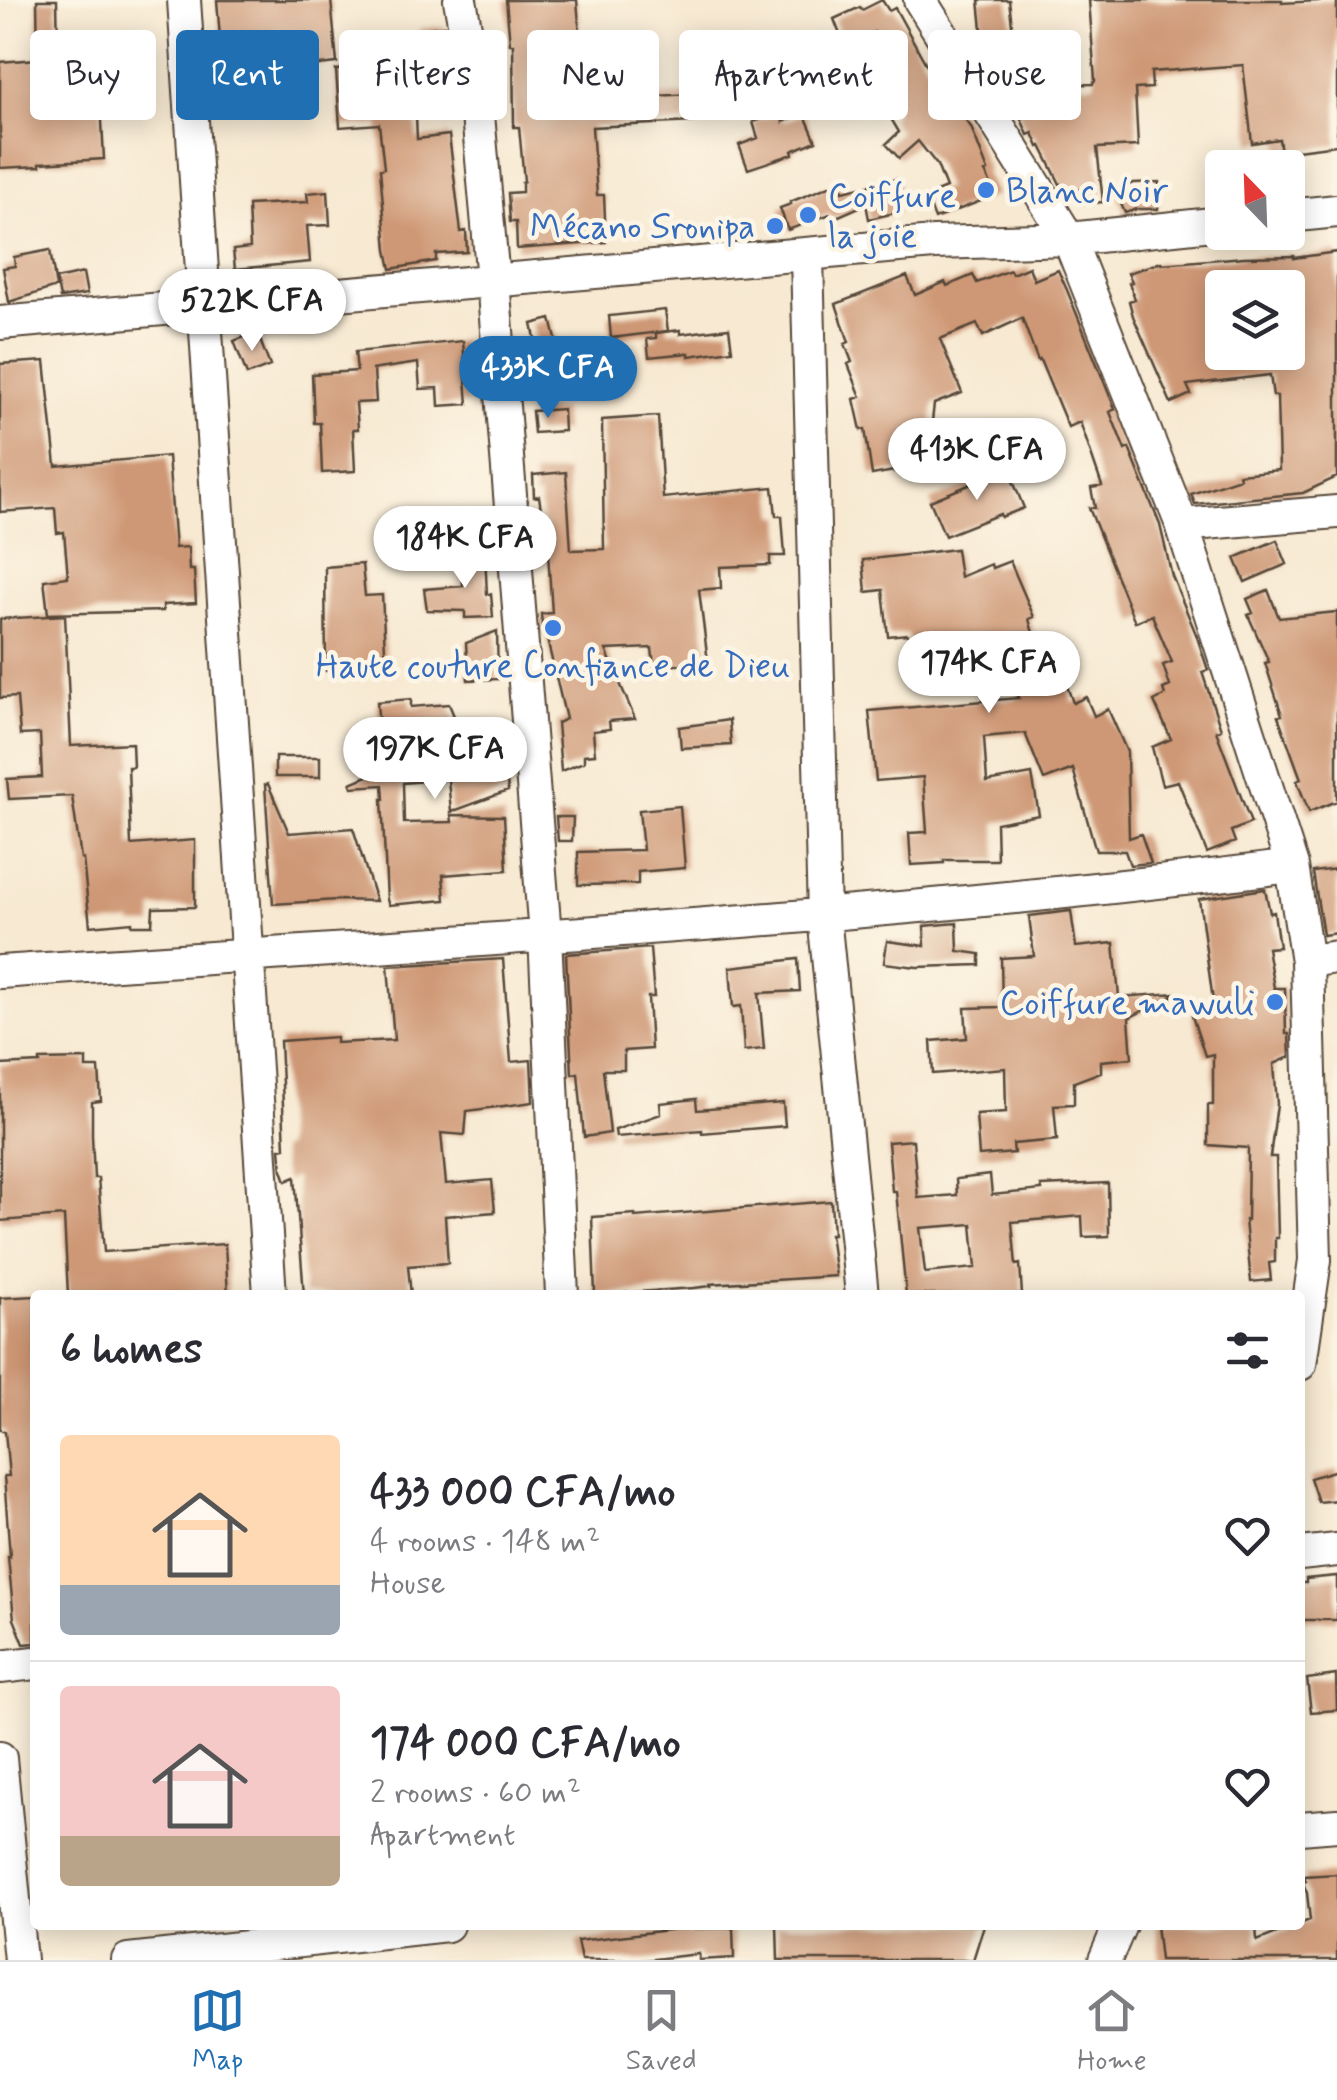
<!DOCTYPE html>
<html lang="en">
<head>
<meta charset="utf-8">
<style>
  :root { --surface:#fff; --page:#f7f7f7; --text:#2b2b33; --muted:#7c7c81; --line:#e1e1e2; --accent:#1f6fb2 }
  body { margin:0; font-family:Mynerve,sans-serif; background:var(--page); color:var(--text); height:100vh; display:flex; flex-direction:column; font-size:38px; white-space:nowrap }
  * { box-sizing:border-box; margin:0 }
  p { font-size:32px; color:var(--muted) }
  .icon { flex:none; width:55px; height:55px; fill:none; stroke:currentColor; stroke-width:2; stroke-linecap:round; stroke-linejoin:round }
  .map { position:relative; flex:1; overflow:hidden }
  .side { position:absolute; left:30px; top:1290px; width:1275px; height:640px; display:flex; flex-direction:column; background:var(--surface); border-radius:10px; box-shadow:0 5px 25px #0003 }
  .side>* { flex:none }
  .top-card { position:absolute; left:30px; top:30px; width:1278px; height:90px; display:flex; gap:20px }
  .needle { width:65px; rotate:337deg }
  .tools { position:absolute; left:1205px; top:150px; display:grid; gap:20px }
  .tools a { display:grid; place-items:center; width:100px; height:100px; border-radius:10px; background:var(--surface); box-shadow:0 5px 25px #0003; font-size:50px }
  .price { position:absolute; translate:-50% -85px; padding:0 22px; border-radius:35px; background:#fff; color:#222; font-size:32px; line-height:65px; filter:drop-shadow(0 2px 5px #0008) }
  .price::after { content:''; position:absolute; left:50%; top:60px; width:30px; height:22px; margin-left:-15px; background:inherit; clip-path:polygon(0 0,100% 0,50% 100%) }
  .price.active { background:var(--accent); color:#fff }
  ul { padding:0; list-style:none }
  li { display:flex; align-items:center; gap:30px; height:250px; padding:0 30px }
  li+li { border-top:2px solid var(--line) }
  li span { display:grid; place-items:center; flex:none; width:280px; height:200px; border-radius:10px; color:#555 }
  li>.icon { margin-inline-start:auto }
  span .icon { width:120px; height:120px; fill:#fffc; stroke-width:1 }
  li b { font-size:42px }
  h2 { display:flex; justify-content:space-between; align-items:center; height:120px; padding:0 30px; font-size:42px }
  .pill { padding:0 35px; border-radius:10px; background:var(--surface); box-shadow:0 5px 25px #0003; font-size:35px; line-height:90px }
  .pill.active { background:var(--accent); color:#fff }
  .tab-bar { display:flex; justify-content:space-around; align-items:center; height:140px; border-top:2px solid var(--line); background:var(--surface); font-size:28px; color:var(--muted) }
  .tab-bar a { display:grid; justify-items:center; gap:5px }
  .tab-bar .active { color:var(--accent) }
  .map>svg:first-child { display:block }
  .building { fill:#ce9774; fill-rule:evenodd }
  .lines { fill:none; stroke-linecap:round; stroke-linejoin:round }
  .minor-casing { stroke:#574739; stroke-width:36 }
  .minor { stroke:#fff; stroke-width:32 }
  .shop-dot { fill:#3f7fe0; stroke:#fcf5e5; stroke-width:4 }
  .labels { text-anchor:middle; stroke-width:9; stroke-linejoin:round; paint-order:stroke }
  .shop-label { font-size:35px; fill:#366cbe; stroke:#fcf5e5; text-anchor:start }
</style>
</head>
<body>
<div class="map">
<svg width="1337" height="1960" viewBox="0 0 1337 1960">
  <rect width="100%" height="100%" fill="#fcf5e5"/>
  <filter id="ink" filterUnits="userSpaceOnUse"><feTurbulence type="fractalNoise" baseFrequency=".01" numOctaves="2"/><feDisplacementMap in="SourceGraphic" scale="20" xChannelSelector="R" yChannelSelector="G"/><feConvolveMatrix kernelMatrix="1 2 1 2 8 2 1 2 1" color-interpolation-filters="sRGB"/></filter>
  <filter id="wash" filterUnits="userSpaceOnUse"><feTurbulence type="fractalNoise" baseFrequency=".0048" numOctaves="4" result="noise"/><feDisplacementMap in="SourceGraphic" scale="40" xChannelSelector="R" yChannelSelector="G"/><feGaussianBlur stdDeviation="2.25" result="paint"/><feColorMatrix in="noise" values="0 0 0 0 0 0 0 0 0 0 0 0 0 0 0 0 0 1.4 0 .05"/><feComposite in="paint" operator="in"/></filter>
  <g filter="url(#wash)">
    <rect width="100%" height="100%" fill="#f7e9d2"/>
    <g id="blocks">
      <path class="building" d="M37,0H57L58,47L77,46V56L142,48L146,76L135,78L137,98L101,102L104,159L40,163V166L0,168V62L38,59Z
        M217,0H331L337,63L223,76Z
        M506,0H577L582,60L579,100L692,94L693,122L592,127L597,195H604L606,242L517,249L516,222H510L508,193L522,192V182L524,181L519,127H514L513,44H510Z
        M882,0L889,11L895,8L927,66L935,63L946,80L938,83L971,127L988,171L985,172L996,195L935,219L926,196L946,188L937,165L918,141L899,158L886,144L899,132L890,117L895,114L883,89L887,87L886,81L899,76L874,32L844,45L834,19L860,7L862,10Z
        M979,0H1009L1018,75L992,78L986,68Z
        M1089,0H1282V3L1337,0V145L1281,152L1279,139L1252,143L1243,65L1151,72L1152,88L1135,89L1138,146L1097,148L1103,202L1081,204L1080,189L1066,196L1041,146L1039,147L1033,133L1028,135L1007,86L1093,84L1095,81Z
        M444,26L454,90L415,93L417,139L449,135L461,232L466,231L467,252L436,254V261L391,269L387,250L380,169L384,168L379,124L340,127L336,70L388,66V62L422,59L419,29Z
        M780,113L783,122L804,113L816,141L792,151L793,154L748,169L739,145L758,138L753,122Z
        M897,179L900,188L894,191L899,212L869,219L866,204L832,219L830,214L788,230L780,208L791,204L790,202L839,182L843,191Z
        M1159,182L1158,209H1137L1125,213L1115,190L1133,183Z
        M328,191L330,225L307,226L310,262L235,269L233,250L250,248L248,205L308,202L307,193Z
        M50,250L56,287L9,302L3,268L15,266L14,257Z
        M1337,252V477L1303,493L1195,504L1191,494L1240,478L1239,474L1279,470L1277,396H1273L1270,375L1187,385L1191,394L1171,403L1133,316L1129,301L1135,299L1129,283L1132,282L1128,273L1161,262L1162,264L1244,257L1294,256V258ZM1222,288H1288V352H1222Z
        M1029,267L1034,280L1058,270L1067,290L1115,409L1110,412L1125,450L1129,448L1160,525L1172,576L1196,634L1208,670L1202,672L1221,729L1216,731L1251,823L1231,831L1235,842L1207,853L1178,781L1162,785L1152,747L1171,739L1154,701L1165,695L1163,689L1170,686L1163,665L1172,662L1152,615L1135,622L1089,508H1095L1091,488L1102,486L1080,422L1068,427L1040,360L1038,361L1022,318L983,336L977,324L940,339L962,393L934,404L927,465L872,475L865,429L861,430L854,399L861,397L848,364L852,362L845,344L849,342L836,304L907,276L915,295L945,282L947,286L973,275L977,283L1010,270L1012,274Z
        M83,273L87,294L60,298L56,279Z
        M665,310L668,331L611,338L609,316Z
        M551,319L557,343L537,347L532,324Z
        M729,328L732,350L689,356V353L649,357L647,339L656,338V333L680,330V334Z
        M257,332L270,366L247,375L234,341Z
        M463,341L468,404L439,406L438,388L420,389L418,363L371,370H374L376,402L356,403L358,429H353L355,471L322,473L320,423H314L312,374L357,371L355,352Z
        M45,361L56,466L168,456L175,548L188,547L189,570H194L196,603L163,605V611L48,614L44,580L68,577L64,532L57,533L55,508L0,512V364Z
        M563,409L564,431L534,433L532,411Z
        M658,416L663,498L773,487L776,516H782L785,556H770V565L720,567L721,588L699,590L708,662L654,667L652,648L606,650L635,719L609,721L610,729L593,731L595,754L584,755V762L561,771L557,723L566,719L546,635H543L541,614L552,613L546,523L543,524L539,496L534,497L533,475L566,472L571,550L604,549L602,420Z
        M1008,469L1024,508L1001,517L1000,514L945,536L930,501Z
        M1277,540L1287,564L1245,582L1235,558Z
        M956,549L960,577L991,564L992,568L1010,561L1034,617L1029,619L1045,675L1061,669L1073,703L1086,697L1094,716L1108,709L1127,752L1129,838L1141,834L1151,863L1130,865L1125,851H1096L1073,769L1044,780L1025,733L984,737L987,782L1032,774L1039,815L996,823L997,860H944V863L911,865L909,833L927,832L923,777L876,781L869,711L1019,698L1004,655L1000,656L998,644L990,647L988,643L963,654L957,640L915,656L907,634L888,636L883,590L866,592L863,560Z
        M462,554H485L487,594H491L493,617L465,618V611L427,610L424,589L463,586Z
        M362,564L365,596L382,595L386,669L326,671L325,567Z
        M1268,590L1279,618L1337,612V801L1309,812L1297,781L1301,779L1278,716L1282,715L1265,663L1269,662L1248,615L1253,613L1247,599Z
        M65,615L71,746L132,743L133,767H128L131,845L195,840V907L153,908L152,925H132V922L90,926L83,859H81L72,796L9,799L7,779L42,777L40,734L20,735L17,697L0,698V619Z
        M497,631L498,679L468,680L466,643Z
        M411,699V707L449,704L456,721L457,744H464L471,763L470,746L503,744L508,791L451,812L448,779L403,783L404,823L452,822L451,815L504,816L507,870L443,875L445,900L389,905L387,900L382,799H384L383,785L352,787L351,783L382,770L377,702Z
        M729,720L731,745L681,748L679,727Z
        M275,757H320V777H275Z
        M268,784L289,833L353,828L376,901L337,900L273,904L265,785Z
        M680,806L685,868L638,872V884L578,885V852L643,850L639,810Z
        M556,817H573L572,841H558Z
        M1337,869V933L1323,935L1313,872Z
        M1265,889L1270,913L1274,912L1279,947L1267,948L1274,988H1285L1286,1034H1289L1290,1057L1274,1064L1277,1104L1270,1157H1276L1278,1238H1275V1262L1269,1263L1271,1280L1251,1282L1245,1220H1247L1248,1148L1208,1145V1105H1213V1054L1205,1056L1192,1016L1214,1008L1199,899Z
        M1071,911L1076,947L1114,943L1119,997L1178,993L1129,1018L1132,1058L1101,1061V1072L1074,1082V1104L1054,1105L1057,1140L1013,1144L1014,1153L979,1156L976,1114L1006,1112L1005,1068L933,1074L931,1041L967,1038L965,1008L1002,1007L1001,958L1034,956L1029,916Z
        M957,923L958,951L980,954V965L917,967L884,963L887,941L925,946L924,926Z
        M650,948L654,997H648L651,1049L624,1051V1070H603L610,1133L584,1137L578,1073L572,1074L566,954Z
        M503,959L511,1062L531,1060L533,1102L467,1111L465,1135L441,1133L446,1184L492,1180L495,1212L445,1216L448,1263L408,1266L411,1295H304L295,1177L286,1181L282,1170L280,1149L285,1148L280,1041L336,1037V1043L394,1040L388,966Z
        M798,959L800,991L759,993L764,1049L744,1051L741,1006L733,1007L730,967Z
        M86,1059V1068H99L101,1101L92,1102V1135L94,1178H98L104,1252L225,1244L228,1295H68L64,1216L0,1221V1065L40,1063V1060Z
        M696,1099L697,1110L783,1103L785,1126L702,1133V1130L616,1137L615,1130L661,1114L660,1103Z
        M913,1140L918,1198L957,1195L956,1179L990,1175L992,1195L1042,1190L1041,1186L1108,1183L1109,1236L1083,1237L1082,1216L1012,1222L1016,1265L1020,1264L1022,1295H906L896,1191H892L888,1142ZM972,1224L976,1268L925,1273L920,1228Z
        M831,1201L833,1234H830L836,1276L710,1284L711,1286L694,1288L595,1295L592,1217L635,1214V1217Z
        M35,1296V1643L24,1644L14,1619L8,1557H10L4,1476H9L5,1432L0,1430V1298Z
        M1337,1470V1500L1318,1502L1310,1478Z
        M1337,1576V1620H1300V1583H1306V1579Z
        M1336,1675L1337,1710L1311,1712L1307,1679Z
        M1337,1874V1960H1160L1156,1925H1256L1257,1941L1310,1920L1307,1893L1303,1883L1306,1881L1304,1876Z
        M777,1925H984L973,1960H778Z
        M733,1928L734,1958L699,1960V1954L645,1960H581L577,1941L677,1929Z"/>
    </g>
  </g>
  <g filter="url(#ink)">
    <use href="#blocks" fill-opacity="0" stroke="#574739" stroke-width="2.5"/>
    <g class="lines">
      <g class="minor-casing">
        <path id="minor" d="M184,0L270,1295
          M460,0L475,82L493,280L545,935L562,1295
          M920,0L1069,239L1182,525L1292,866L1307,961L1315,1260L1300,1364
          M1288,216L1337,211
          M807,256L824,916L862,1295
          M0,323L934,243L1069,239L1222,223
          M1182,525L1337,512
          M1307,961L1337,957
          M0,972C431,942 863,921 1292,866
          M1300,1554L1337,1550
          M0,1667L35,1663
          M0,1758L20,1960
          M1300,1828L1337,1825
          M128,1960L447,1925
          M1105,1960L1120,1925"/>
      </g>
      <use href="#minor" class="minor"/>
    </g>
  </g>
  <g class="shop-dot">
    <circle cx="986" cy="190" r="10"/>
    <circle cx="808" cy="215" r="10"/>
    <circle cx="775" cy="226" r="10"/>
    <circle cx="553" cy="628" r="10"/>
    <circle cx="1275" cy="1002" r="10"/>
  </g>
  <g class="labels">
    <g class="shop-label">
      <text x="1006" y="202">Blanc Noir</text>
      <text x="828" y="207">Coiffure<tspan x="828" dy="40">la joie</tspan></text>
      <text x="755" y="238" text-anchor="end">Mécano Sronipa</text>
      <text x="553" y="677" text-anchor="middle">Haute couture Confiance de Dieu</text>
      <text x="1255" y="1014" text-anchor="end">Coiffure mawuli</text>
    </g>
  </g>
</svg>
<div class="tools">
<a><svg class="needle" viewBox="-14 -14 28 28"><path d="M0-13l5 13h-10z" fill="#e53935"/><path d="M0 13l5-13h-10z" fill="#7c7c81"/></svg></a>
<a><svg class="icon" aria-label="layers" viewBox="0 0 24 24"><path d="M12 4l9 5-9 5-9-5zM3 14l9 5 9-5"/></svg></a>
</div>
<b class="price" style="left:252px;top:354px">522K CFA</b>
<b class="price active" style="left:548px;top:421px">433K CFA</b>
<b class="price" style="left:977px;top:503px">413K CFA</b>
<b class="price" style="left:465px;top:591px">184K CFA</b>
<b class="price" style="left:989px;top:716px">174K CFA</b>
<b class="price" style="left:435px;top:802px">197K CFA</b>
<div class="top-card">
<a class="pill">Buy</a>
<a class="pill active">Rent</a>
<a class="pill">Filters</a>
<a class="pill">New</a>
<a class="pill">Apartment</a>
<a class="pill">House</a>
</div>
<section class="side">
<h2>6 homes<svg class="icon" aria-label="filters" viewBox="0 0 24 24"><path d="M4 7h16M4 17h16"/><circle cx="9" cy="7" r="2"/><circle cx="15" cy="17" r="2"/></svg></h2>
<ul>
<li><span style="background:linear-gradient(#ffd9b3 75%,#9aa5b1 0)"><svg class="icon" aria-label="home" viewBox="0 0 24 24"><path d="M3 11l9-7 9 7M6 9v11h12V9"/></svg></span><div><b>433 000 CFA/mo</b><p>4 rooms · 148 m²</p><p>House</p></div><svg class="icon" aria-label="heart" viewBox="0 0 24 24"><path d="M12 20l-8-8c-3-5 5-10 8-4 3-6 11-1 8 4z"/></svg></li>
<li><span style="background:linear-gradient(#f6c9c9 75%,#b9a48a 0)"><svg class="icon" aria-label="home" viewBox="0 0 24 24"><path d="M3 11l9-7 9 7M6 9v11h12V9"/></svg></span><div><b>174 000 CFA/mo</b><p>2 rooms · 60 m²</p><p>Apartment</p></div><svg class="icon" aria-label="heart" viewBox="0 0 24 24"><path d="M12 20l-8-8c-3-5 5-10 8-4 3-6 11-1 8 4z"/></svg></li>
</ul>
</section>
</div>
<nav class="tab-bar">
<a class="active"><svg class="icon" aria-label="map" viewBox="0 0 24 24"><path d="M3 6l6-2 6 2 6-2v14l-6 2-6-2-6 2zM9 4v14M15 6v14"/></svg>Map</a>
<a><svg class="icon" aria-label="saved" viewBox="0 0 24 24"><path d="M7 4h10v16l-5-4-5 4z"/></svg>Saved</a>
<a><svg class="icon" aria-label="home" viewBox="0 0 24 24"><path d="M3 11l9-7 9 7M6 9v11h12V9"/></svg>Home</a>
</nav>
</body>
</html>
